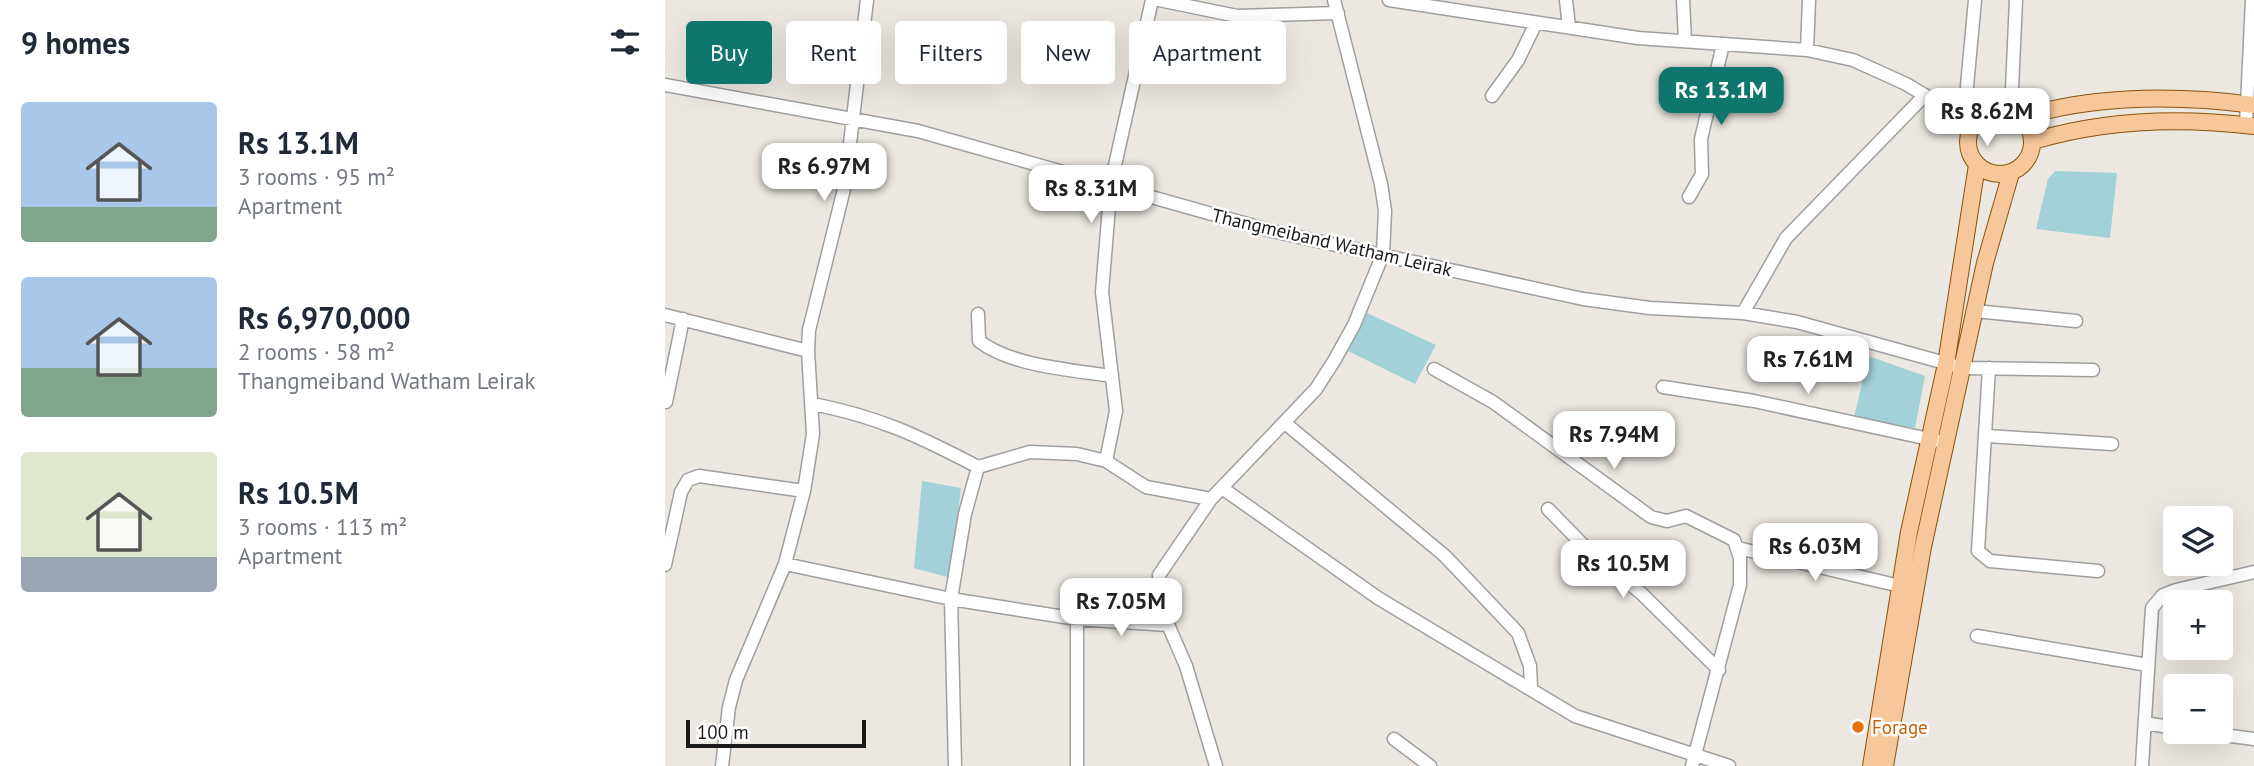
<!DOCTYPE html>
<html lang="en">
<head>
<meta charset="utf-8">
<style>
  :root { --surface:#fff; --page:#f6f6f7; --text:#1f2937; --muted:#747a83; --accent:#0f766e }
  body { margin:0; font-family:"PT Sans",sans-serif; background:var(--page); color:var(--text); height:100vh; display:flex; flex-direction:column; font-size:26px; white-space:nowrap }
  * { box-sizing:border-box; margin:0 }
  p { font-size:23px; color:var(--muted) }
  .icon { flex:none; width:38px; height:38px; fill:none; stroke:currentColor; stroke-width:2; stroke-linecap:round; stroke-linejoin:round }
  .map { position:relative; flex:1; overflow:hidden }
  .panel { display:flex; flex-direction:column; background:var(--surface); width:665px }
  .panel>* { flex:none }
  .top-card { position:absolute; left:21px; top:21px; width:665px; height:63px; display:flex; gap:14px }
  .fabs { position:absolute; left:1498px; top:506px; display:grid; gap:14px }
  .fabs a { display:grid; place-items:center; width:70px; height:70px; border-radius:7px; background:var(--surface); box-shadow:0 7px 28px #0002; font-size:35px }
  .scale { position:absolute; left:21px; bottom:18px; width:180px; box-sizing:border-box; padding-left:7px; border:4px solid #1b1b1b; border-top:0; font-size:19px; line-height:24px; white-space:nowrap; color:#1b1b1b; -webkit-text-stroke:5px #fff; paint-order:stroke }
  .price { position:absolute; translate:-50% -60px; padding:0 16px; border-radius:14px; background:#fff; color:#222; font-size:23px; line-height:46px; filter:drop-shadow(0 2px 4px #0008) }
  .price::after { content:''; position:absolute; left:50%; top:42px; width:21px; height:16px; margin-left:-10px; background:inherit; clip-path:polygon(0 0,100% 0,50% 100%) }
  .price.on { background:var(--accent); color:#fff }
  ul { padding:0; list-style:none }
  li { display:flex; align-items:center; gap:21px; height:175px; padding:0 21px }
  li span { display:grid; place-items:center; flex:none; width:196px; height:140px; border-radius:7px; color:#555 }
  li>.icon { margin-inline-start:auto }
  span .icon { width:84px; height:84px; fill:#fffc; stroke-width:1 }
  li b { font-size:30px }
  h2 { display:flex; justify-content:space-between; align-items:center; height:84px; padding:0 21px; font-size:30px }
  .tag { padding:0 24px; border-radius:7px; background:var(--surface); box-shadow:0 7px 28px #0002; font-size:24px; line-height:63px }
  .tag.on { background:var(--accent); color:#fff }
  main { display:flex; flex:1; min-height:0 }
  .map>svg:first-child { display:block }
  .water { fill:#a2d1d8 }
  .lines { fill:none; stroke-linecap:round; stroke-linejoin:round }
  .minor-casing { stroke:#9f9f9f; stroke-width:15 }
  .major-casing { stroke:#8a5307; stroke-width:18 }
  .minor { stroke:#fff; stroke-width:12 }
  .major { stroke:#f6c79b; stroke-width:16 }
  .food-dot { fill:#e8710a; stroke:#fff; stroke-width:2.5 }
  .labels { text-anchor:middle; stroke-width:5; stroke-linejoin:round; paint-order:stroke }
  .street-label { font-size:19px; fill:#1b1b1b; stroke:#fff }
  .food-label { font-size:19px; fill:#c56008; stroke:#fff; text-anchor:start }
</style>
</head>
<body>
<main>
<section class="panel">
<h2>9 homes<svg class="icon" aria-label="filters" viewBox="0 0 24 24"><path d="M4 7h16M4 17h16"/><circle cx="9" cy="7" r="2"/><circle cx="15" cy="17" r="2"/></svg></h2>
<ul>
<li><span style="background:linear-gradient(#a9c7e8 75%,#7fa58c 0)"><svg class="icon" aria-label="home" viewBox="0 0 24 24"><path d="M3 11l9-7 9 7M6 9v11h12V9"/></svg></span><div><b>Rs 13.1M</b><p>3 rooms · 95 m²</p><p>Apartment</p></div></li>
<li><span style="background:linear-gradient(#a9c7e8 65%,#7fa58c 0)"><svg class="icon" aria-label="home" viewBox="0 0 24 24"><path d="M3 11l9-7 9 7M6 9v11h12V9"/></svg></span><div><b>Rs 6,970,000</b><p>2 rooms · 58 m²</p><p>Thangmeiband Watham Leirak</p></div></li>
<li><span style="background:linear-gradient(#dfe7d0 75%,#9aa5b1 0)"><svg class="icon" aria-label="home" viewBox="0 0 24 24"><path d="M3 11l9-7 9 7M6 9v11h12V9"/></svg></span><div><b>Rs 10.5M</b><p>3 rooms · 113 m²</p><p>Apartment</p></div></li>
</ul>
</section>
<div class="map">
<svg width="1589" height="766" viewBox="0 0 1589 766">
  <rect width="100%" height="100%" fill="#ece7e0"/>
  <path class="water" d="M1390,171L1452,173L1445,238L1371,229L1383,179Z
    M702,313L771,345L750,384L681,350Z
    M1206,357L1260,376L1250,428L1189,417L1203,359Z
    M257,481L296,488L286,578L249,568Z"/>
  <g class="lines">
    <g class="minor-casing">
      <path id="minor" d="M494,0L572,16L673,13
        M724,0L973,38L1142,50L1188,60L1241,84L1308,124
        M901,0L904,27
        M1018,0L1020,40
        M1310,0L1302,86L1303,98L1314,117
        M1142,50L1144,0
        M0,85L253,131L607,231L918,299L985,308L1078,313L1132,322L1298,368L1428,370
        M827,96L853,60L871,23
        M1346,111L1351,0
        M1581,125L1587,0
        M1024,197L1037,174L1036,139L1058,44
        M1310,311L1411,321
        M1078,313L1121,238L1260,95
        M313,314L314,341C346,366 407,370 447,376
        M0,315L143,351
        M1324,368L1313,551L1325,561L1433,571
        M769,369L828,402L986,517L1002,521L1021,516L1069,540L1075,558V585L1027,766
        M998,387L1089,401L1273,441
        M1,402L18,319
        M148,404C214,417 254,436 313,467
        M620,423L780,556L853,633L865,666L866,687
        M1322,436L1447,444
        M441,461L451,411L437,292L446,183L487,0
        M557,488L713,598L910,716L1064,766
        M883,509L925,552L976,593L1054,670
        M1073,548L1235,586
        M120,564L286,599L412,619L503,625
        M0,565L16,492L23,480L34,476L139,491
        M412,619V766
        M1312,636L1483,665
        M1480,723L1510,728
        M1536,732L1589,739
        M729,739L765,766
        M57,766L64,707L71,680L120,564L139,491L148,434L143,351L144,330L180,185L202,0
        M290,766L286,599L300,514L313,467L365,452L412,454L441,461L481,487L546,499
        M551,766L521,666L495,606L494,575L546,499L651,389L669,361L689,325L718,254L720,211L716,184L669,0
        M1477,766L1487,608L1498,595L1511,590L1589,572"/>
    </g>
    <g class="major-casing">
      <path id="major" d="M1303 142a32 32 0 1 1 64 0a32 32 0 1 1-64 0Z
        M1357,117C1431,95 1513,95 1589,105
        M1368,141C1441,119 1514,117 1589,126
        M1206,766L1244,532L1281,364L1312,165
        M1220,766L1258,547L1320,263L1346,173"/>
    </g>
    <use href="#minor" class="minor"/>
    <use href="#major" class="major"/>
  </g>
  <circle class="food-dot" cx="1193" cy="727" r="7"/>
  <g class="labels">
    <g class="street-label">
      <text transform="translate(667 242) rotate(13)" y="7">Thangmeiband Watham Leirak</text>
    </g>
    <g class="food-label">
      <text x="1207" y="734">Forage</text>
    </g>
  </g>
</svg>
<div class="fabs">
<a><svg class="icon" aria-label="layers" viewBox="0 0 24 24"><path d="M12 4l9 5-9 5-9-5zM3 14l9 5 9-5"/></svg></a>
<a>+</a>
<a>−</a>
</div>
<div class="scale">100 m</div>
<b class="price on" style="left:1056px;top:127px">Rs 13.1M</b>
<b class="price" style="left:1322px;top:148px">Rs 8.62M</b>
<b class="price" style="left:159px;top:203px">Rs 6.97M</b>
<b class="price" style="left:426px;top:225px">Rs 8.31M</b>
<b class="price" style="left:1143px;top:396px">Rs 7.61M</b>
<b class="price" style="left:949px;top:471px">Rs 7.94M</b>
<b class="price" style="left:1150px;top:583px">Rs 6.03M</b>
<b class="price" style="left:958px;top:600px">Rs 10.5M</b>
<b class="price" style="left:456px;top:638px">Rs 7.05M</b>
<div class="top-card">
<a class="tag on">Buy</a>
<a class="tag">Rent</a>
<a class="tag">Filters</a>
<a class="tag">New</a>
<a class="tag">Apartment</a>
</div>
</div>
</main>
</body>
</html>
